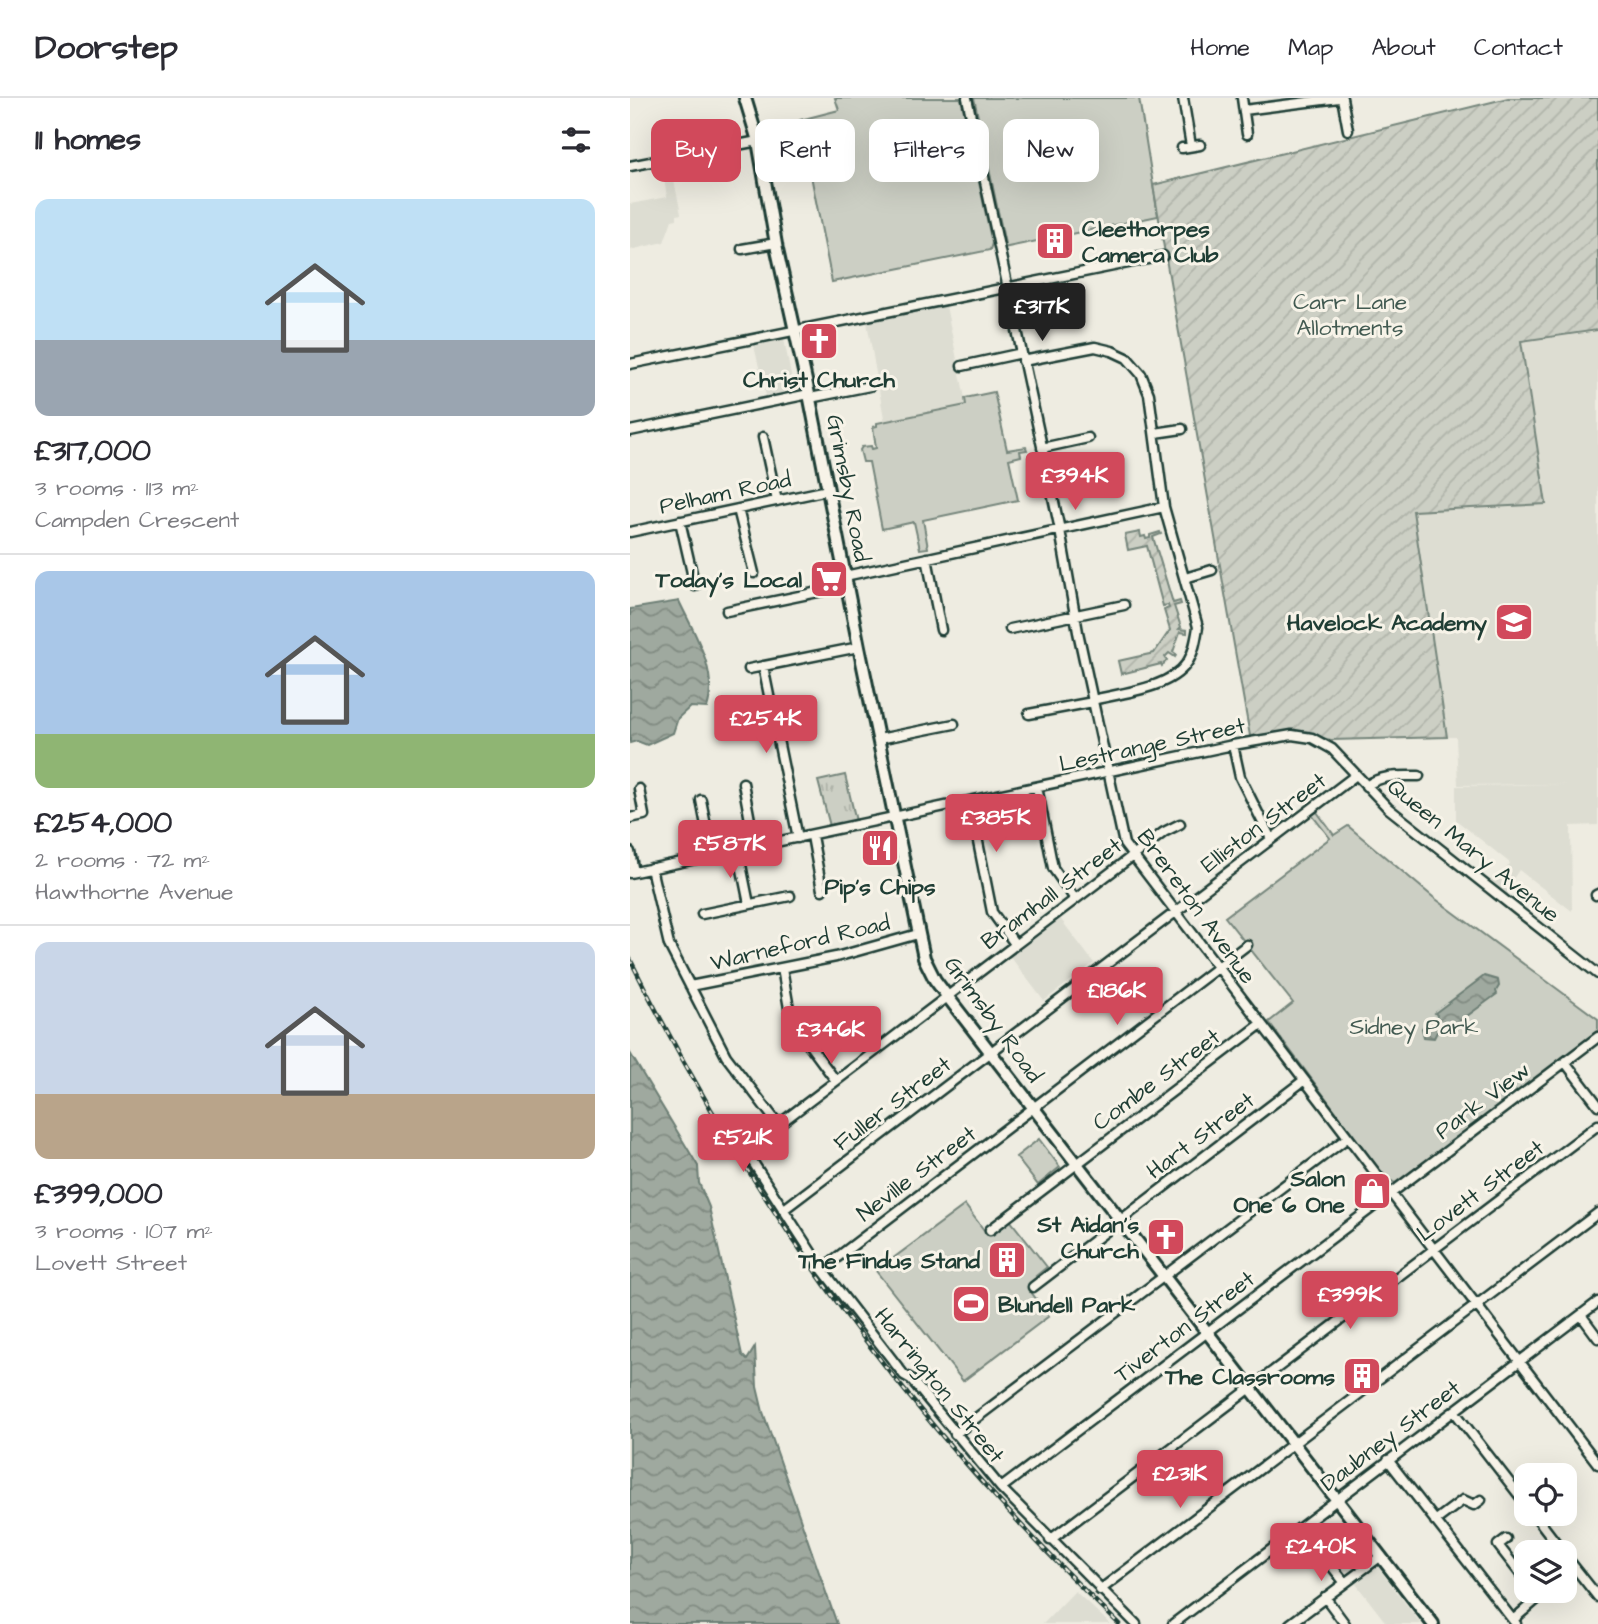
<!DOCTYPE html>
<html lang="en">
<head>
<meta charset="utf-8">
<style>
  :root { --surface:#fff; --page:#f7f7f7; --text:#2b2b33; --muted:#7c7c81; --line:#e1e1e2; --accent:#d1495b }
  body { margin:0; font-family:"Architects Daughter",sans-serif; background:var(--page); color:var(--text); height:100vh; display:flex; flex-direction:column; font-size:26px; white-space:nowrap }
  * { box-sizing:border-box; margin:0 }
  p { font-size:23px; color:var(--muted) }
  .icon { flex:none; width:38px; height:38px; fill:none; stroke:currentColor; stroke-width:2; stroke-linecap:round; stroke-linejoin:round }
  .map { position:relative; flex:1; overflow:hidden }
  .side { display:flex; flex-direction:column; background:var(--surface); width:630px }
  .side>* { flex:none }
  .hud { position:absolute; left:21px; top:21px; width:665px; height:63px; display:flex; gap:14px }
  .controls { position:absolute; left:884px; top:1365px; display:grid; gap:14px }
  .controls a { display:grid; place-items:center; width:63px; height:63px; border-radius:14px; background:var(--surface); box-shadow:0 7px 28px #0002; font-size:35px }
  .price { position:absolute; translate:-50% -60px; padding:0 16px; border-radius:7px; background:var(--accent); color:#fff; font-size:23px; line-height:46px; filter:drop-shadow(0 2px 4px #0008) }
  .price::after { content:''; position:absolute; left:50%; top:42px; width:21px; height:16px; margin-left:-10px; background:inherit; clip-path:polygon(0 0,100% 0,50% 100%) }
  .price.current { background:#222; color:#fff }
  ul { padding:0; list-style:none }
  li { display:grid; align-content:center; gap:14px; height:371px; padding:0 35px }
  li+li { border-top:2px solid var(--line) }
  li span { display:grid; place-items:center; height:217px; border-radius:14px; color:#555 }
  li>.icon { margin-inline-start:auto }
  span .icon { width:126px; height:126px; fill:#fffc; stroke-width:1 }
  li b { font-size:30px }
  h2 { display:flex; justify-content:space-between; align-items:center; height:84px; padding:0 35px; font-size:30px }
  .tag { padding:0 24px; border-radius:14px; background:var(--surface); box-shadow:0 7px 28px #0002; font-size:24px; line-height:63px }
  .tag.current { background:var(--accent); color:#fff }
  header { display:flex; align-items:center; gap:42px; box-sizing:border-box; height:98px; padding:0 35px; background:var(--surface); border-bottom:2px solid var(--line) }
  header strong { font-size:33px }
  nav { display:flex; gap:38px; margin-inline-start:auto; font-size:24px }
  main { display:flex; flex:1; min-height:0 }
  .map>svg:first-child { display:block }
  .built { fill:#ddddd2 }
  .grass { fill:url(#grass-tufts); stroke:#76867c; stroke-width:2 }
  .park { fill:#cccfc4; stroke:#76867c; stroke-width:2 }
  .garden { fill:url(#garden-furrows); stroke:#76867c; stroke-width:2 }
  .water { fill:url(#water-waves); stroke:#6c7e74; stroke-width:2 }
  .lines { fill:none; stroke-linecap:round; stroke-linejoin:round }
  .minor-casing { stroke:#1f3d34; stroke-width:13 }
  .major-casing { stroke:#1f3d34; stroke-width:16 }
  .minor { stroke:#f7f3e8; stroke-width:8 }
  .major { stroke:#f7f3e8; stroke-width:10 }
  .rail-casing { stroke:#1f3d34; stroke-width:4.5 }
  .rail { stroke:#f7f3e8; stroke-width:2; stroke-dasharray:5; stroke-linecap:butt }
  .labels { text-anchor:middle; stroke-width:6; stroke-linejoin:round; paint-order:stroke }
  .poi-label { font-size:23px; font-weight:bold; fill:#1f3d34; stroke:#f7f3e8; text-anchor:end }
  .park-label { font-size:23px; fill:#425a51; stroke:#f7f3e8 }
  .street-label { font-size:23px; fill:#1f3d34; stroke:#f7f3e8 }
</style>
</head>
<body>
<header>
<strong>Doorstep</strong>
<nav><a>Home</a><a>Map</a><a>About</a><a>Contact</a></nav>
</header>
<main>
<section class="side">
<h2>11 homes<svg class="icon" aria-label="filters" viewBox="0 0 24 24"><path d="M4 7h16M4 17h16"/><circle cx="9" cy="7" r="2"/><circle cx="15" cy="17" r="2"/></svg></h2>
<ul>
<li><span style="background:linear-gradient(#bfe0f5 65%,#9aa5b1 0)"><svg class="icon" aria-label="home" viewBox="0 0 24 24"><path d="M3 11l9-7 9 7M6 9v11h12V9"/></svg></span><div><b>£317,000</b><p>3 rooms · 113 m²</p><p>Campden Crescent</p></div></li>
<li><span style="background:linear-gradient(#a9c7e8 75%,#8fb573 0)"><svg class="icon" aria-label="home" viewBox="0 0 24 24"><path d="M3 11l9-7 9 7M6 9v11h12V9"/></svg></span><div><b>£254,000</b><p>2 rooms · 72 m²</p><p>Hawthorne Avenue</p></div></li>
<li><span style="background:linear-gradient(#c9d6e8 70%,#b9a48a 0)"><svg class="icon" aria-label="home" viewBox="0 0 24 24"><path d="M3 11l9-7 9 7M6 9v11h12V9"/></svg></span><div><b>£399,000</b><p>3 rooms · 107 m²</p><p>Lovett Street</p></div></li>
</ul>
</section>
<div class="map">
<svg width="968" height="1526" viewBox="0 0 968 1526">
  <defs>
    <pattern id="grass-tufts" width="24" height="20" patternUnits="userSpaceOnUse" patternTransform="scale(1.75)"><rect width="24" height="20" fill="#cccfc4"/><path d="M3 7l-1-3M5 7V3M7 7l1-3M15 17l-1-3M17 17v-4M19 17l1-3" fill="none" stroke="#afb3a9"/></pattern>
    <pattern id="garden-furrows" width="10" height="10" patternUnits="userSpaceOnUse" patternTransform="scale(1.75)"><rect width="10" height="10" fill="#cccfc4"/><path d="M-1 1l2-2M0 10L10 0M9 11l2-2" fill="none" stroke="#afb3a9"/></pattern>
    <pattern id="water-waves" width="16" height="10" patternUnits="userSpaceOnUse" patternTransform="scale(1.75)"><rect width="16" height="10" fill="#9fa99f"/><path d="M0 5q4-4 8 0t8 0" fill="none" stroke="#818b82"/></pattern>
  </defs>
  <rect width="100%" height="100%" fill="#eeece1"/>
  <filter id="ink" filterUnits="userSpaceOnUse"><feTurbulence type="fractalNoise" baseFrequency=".0143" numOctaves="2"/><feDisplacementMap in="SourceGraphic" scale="14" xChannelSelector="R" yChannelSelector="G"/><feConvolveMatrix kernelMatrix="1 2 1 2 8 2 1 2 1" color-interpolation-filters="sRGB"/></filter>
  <g filter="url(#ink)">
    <path class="built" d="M42,73L51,116L47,117V121L42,122L34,144L0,152V106L37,99L33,75Z
      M316,208L335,300L364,294L377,352L396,349L397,352L390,353L391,358L379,361L388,402L293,422L298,450L290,451L284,424L252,431L260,354L237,224Z
      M968,232V727L941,728L942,813L889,772L878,788V797L860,782L869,781L880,765L826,722V688L941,686L828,687L826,639H817L783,412L861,410L907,346L891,242Z
      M154,241L164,293L136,298L124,248Z
      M429,819L464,865L414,903L379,857Z
      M747,1468L791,1526H757L726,1486Z
      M445,1493L480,1526H413Z"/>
    <path class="grass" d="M215,677L226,723L200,728L188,683Z"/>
    <path class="park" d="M205,0H331L362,145L360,152L202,184L170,22L209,12Z
      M344,0H509L528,118L373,150L375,146Z
      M364,294L377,352L396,349L397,352L390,353L391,358L379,361L388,402L293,422L298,450L290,451L284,424L252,431L239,364H233L230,352L232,349L241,348L242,351L246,350L243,329L247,328V325L336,307L335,300Z
      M687,714L704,737L718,728L803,799L968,921V932L934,960L765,1085L754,1078L639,924L663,905L595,819L700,740L682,717Z
      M409,1041L430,1069L408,1087L386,1059Z
      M335,1107L357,1136L380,1122L417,1169L406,1178L411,1187L401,1194L419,1218L333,1283L246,1173Z"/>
    <path class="garden" d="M878,0H968V232L891,243L916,406L783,413L817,639L701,642L665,634L620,638L523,87Z
      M510,434L511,439L515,438L516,441L520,440V437L530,434L531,436L523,439L543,505L550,503L551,506L544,508L551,529L549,531L557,532V535L550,534L543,554L546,556L545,559L539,555L535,559L537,562L532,568L531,566L491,576L488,563L524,555L540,532L534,512L539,510L538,507L533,508L517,448L498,452L495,437Z"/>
    <path class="water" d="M49,503C64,535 89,574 77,610L60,609L48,620L43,635L17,647L7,643L0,645V511Z
      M854,878L868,882L869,888L866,893L867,896L818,932L809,930L804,940L794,939L792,930L796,926L805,925L807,917L805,915Z
      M0,955L68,1068L69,1085L79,1109L112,1257L117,1262L125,1249L127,1289L133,1314L207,1526H0Z"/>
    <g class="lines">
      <g class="minor-casing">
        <path id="minor" d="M337,0L430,432L448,534L494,746L968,1366
          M553,0L561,48
          M612,0L617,36
          M712,0L718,32
          M614,12L709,0
          M552,50L570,47
          M0,68L128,43
          M112,151L146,145
          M393,263L465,249L482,253L497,260L511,276L519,296L534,409L568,529C566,541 564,555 557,565C539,591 491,595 462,602
          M0,266L533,158
          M332,268L392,255
          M180,300L240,288
          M0,333L179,296
          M525,335L552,331
          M133,339L147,403
          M412,350L458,340
          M108,411L124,475
          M50,423L65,488
          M0,434L198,392
          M297,460L311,532
          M215,478L534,409
          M555,480L582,472
          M97,513L217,488
          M380,531L494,507
          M133,568L168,740
          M119,571L229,549
          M399,616L463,604
          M249,641L324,626
          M603,647L610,679L641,741
          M113,685L125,749
          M736,688C753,676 770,678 789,678
          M407,689L423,770L445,801
          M71,702L82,758
          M340,704L362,814L385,846
          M0,720L14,717L9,691
          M182,738L192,792
          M108,752L119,806
          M0,754L4,774
          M21,770L39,847L96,958L148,1026
          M0,775L603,647L662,637L682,640L693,646L702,651L758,710L968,876
          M966,797L968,796
          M72,816L160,798
          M152,870L161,922L206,983
          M60,888L206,859L288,836
          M935,964L968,1007
          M153,1112L726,677
          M360,1132L630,927
          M192,1171L617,847
          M403,1189L673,983
          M951,1217L968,1240
          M824,1313L896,1406
          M325,1336L717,1040
          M758,1362L886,1526
          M371,1390L968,939
          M904,1416L933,1454
          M805,1423L833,1402L844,1407L851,1402
          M671,1429L715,1485
          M876,1441L868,1447L896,1483
          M420,1442L968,1027
          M934,1456L968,1499
          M886,1470L895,1463
          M470,1492L968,1115
          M695,1499L715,1526
          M883,1522L906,1502L903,1493
          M506,1526L371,1390L281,1281L274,1277L192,1171L115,1052L534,734L550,726
          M543,1526L968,1204
          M660,1526L751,1458"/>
      </g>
      <g class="major-casing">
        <path id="major" d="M115,0L128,43L147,152L179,296L229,549L294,860L305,882L317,898L803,1526"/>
      </g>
      <use href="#minor" class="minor"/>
      <use href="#major" class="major"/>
      <g class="rail-casing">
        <path id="rail" d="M0,861C125,1114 285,1330 489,1526"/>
      </g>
      <use href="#rail" class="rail"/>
    </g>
  </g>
  <defs>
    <g id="building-square" transform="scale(2.0125)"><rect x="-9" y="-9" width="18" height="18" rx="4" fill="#d1495b" stroke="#f7f3e8"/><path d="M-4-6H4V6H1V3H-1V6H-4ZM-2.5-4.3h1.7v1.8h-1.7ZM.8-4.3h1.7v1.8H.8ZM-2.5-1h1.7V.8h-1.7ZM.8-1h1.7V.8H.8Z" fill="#fff"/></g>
    <g id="church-square" transform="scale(2.0125)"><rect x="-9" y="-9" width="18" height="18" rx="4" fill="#d1495b" stroke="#f7f3e8"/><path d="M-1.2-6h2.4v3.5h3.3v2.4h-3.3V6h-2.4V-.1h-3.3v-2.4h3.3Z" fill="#fff"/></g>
    <g id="supermarket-square" transform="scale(2.0125)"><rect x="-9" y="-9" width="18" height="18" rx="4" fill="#d1495b" stroke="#f7f3e8"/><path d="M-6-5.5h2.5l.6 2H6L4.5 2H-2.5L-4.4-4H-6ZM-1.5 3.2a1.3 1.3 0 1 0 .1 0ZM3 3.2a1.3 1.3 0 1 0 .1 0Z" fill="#fff"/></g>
    <g id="school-square" transform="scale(2.0125)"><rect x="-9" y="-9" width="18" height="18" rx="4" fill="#d1495b" stroke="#f7f3e8"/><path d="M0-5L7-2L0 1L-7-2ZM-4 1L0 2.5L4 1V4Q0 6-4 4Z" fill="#fff"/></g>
    <g id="restaurant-square" transform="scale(2.0125)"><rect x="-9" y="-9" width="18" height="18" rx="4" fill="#d1495b" stroke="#f7f3e8"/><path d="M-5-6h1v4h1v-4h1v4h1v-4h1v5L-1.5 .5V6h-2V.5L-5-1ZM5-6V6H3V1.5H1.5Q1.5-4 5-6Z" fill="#fff"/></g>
    <g id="shop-square" transform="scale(2.0125)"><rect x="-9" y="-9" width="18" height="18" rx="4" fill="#d1495b" stroke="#f7f3e8"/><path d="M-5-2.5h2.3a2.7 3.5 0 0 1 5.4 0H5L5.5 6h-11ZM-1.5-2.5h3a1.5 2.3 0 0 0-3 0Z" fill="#fff"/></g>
    <g id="stadium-square" transform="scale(2.0125)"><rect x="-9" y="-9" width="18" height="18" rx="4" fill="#d1495b" stroke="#f7f3e8"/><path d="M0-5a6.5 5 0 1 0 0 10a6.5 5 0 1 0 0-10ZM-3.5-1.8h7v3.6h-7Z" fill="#fff"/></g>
  </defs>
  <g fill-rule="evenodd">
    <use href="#building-square" x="425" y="143"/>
    <use href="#church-square" x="189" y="243"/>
    <use href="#supermarket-square" x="199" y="481"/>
    <use href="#school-square" x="884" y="524"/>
    <use href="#restaurant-square" x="250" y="750"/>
    <use href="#shop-square" x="742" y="1093"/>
    <use href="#church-square" x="536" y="1139"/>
    <use href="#building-square" x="377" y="1162"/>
    <use href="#stadium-square" x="341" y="1206"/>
    <use href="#building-square" x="732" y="1278"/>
  </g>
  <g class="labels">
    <g class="poi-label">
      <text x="452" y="138" text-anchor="start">Cleethorpes<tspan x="452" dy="26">Camera Club</tspan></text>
      <text x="189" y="289" text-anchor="middle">Christ Church</text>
      <text x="172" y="489">Today's Local</text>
      <text x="857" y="532">Havelock Academy</text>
      <text x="250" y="796" text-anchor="middle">Pip’s Chips</text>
      <text x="715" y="1088">Salon<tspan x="715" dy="26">One 6 One</tspan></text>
      <text x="509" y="1134">St Aidan's<tspan x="509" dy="26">Church</tspan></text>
      <text x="350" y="1170">The Findus Stand</text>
      <text x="368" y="1214" text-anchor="start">Blundell Park</text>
      <text x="705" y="1286">The Classrooms</text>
    </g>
    <g class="park-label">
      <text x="720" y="211">Carr Lane<tspan x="720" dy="26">Allotments</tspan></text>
      <text x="784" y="936">Sidney Park</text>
    </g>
    <g class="street-label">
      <text transform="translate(219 390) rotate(79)" y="8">Grimsby Road</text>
      <text transform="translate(95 394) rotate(-12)" y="8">Pelham Road</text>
      <text transform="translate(522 646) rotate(-12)" y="8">Lestrange Street</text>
      <text transform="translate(633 724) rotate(-37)" y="8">Elliston Street</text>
      <text transform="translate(844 752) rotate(39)" y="8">Queen Mary Avenue</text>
      <text transform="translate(421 795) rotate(-37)" y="8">Bramhall Street</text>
      <text transform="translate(567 808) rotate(54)" y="8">Brereton Avenue</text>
      <text transform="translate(170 844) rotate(-13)" y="8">Warneford Road</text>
      <text transform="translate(364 921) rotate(54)" y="8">Grimsby Road</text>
      <text transform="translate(526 981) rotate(-37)" y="8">Combe Street</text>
      <text transform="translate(852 1002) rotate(-37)" y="8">Park View</text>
      <text transform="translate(262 1005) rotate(-37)" y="8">Fuller Street</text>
      <text transform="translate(570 1037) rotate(-37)" y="8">Hart Street</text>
      <text transform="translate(286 1075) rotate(-37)" y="8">Neville Street</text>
      <text transform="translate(850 1092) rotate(-37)" y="8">Lovett Street</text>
      <text transform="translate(554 1228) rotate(-37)" y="8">Tiverton Street</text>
      <text transform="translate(310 1287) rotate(51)" y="8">Harrington Street</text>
      <text transform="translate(760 1337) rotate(-37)" y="8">Daubney Street</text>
    </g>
  </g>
</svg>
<div class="controls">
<a><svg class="icon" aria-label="locate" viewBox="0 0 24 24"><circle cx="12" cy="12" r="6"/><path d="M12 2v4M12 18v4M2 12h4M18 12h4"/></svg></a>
<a><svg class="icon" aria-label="layers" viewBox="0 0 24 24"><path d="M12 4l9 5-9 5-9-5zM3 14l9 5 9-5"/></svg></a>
</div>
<b class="price current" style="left:412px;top:245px">£317K</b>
<b class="price" style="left:445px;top:414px">£394K</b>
<b class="price" style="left:136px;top:657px">£254K</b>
<b class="price" style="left:366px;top:756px">£385K</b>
<b class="price" style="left:100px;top:782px">£587K</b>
<b class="price" style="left:487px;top:929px">£186K</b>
<b class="price" style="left:201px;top:968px">£346K</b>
<b class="price" style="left:113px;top:1076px">£521K</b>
<b class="price" style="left:720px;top:1233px">£399K</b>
<b class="price" style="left:550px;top:1412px">£231K</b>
<b class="price" style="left:691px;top:1485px">£240K</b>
<div class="hud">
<a class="tag current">Buy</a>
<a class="tag">Rent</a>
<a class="tag">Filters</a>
<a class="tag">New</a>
</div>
</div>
</main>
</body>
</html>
